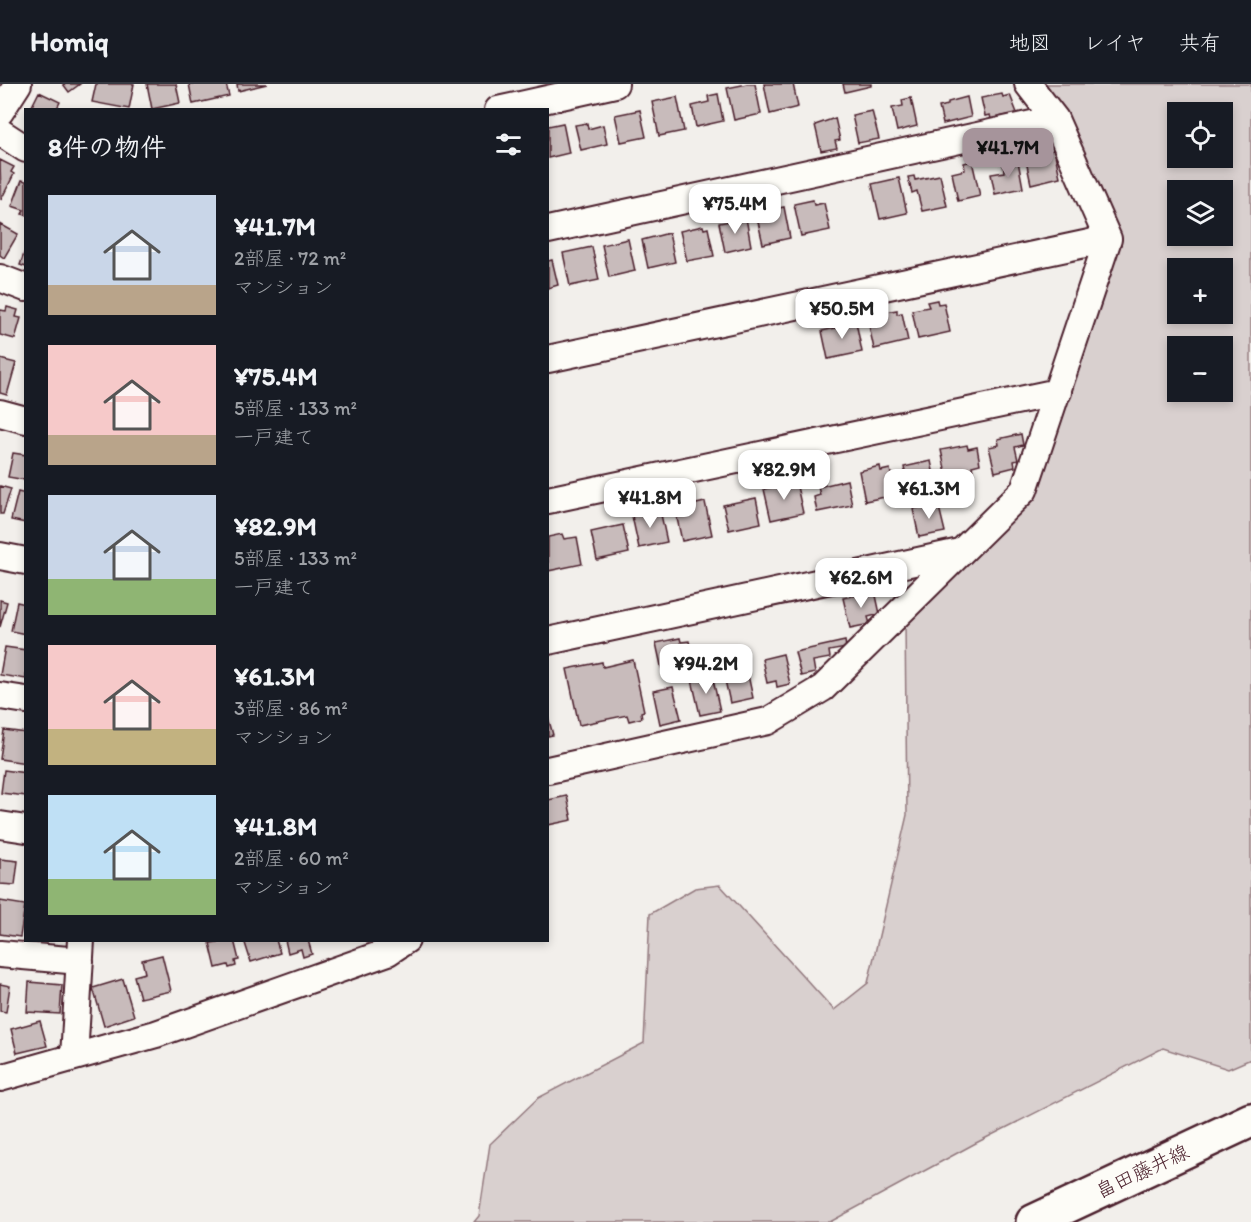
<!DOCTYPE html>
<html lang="ja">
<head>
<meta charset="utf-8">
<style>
  :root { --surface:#171b24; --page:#20242c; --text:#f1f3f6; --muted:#9ea1a6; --line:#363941; --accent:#a6949b }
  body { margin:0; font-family:Itim,"Klee One",sans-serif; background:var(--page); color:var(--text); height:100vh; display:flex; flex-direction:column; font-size:22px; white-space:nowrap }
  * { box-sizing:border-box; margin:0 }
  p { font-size:20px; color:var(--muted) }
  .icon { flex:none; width:33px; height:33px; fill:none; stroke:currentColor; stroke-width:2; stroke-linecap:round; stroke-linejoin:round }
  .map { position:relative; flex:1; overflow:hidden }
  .details { position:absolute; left:24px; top:24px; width:525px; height:834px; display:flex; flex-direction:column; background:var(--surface); border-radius:0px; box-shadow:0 3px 9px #0003 }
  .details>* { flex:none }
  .fabs { position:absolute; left:1167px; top:18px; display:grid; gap:12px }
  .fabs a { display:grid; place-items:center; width:66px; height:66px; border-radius:0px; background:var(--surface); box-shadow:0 3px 9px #0003; font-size:30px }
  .price { position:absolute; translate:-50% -51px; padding:0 14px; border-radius:12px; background:#fff; color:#222; font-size:20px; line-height:39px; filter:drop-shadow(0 2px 3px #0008) }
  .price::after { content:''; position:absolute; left:50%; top:36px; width:18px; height:14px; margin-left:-9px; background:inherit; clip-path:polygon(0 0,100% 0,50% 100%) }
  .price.selected { background:var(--accent); color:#111 }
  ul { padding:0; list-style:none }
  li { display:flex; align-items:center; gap:18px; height:150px; padding:0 24px }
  li span { display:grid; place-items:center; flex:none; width:168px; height:120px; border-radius:0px; color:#555 }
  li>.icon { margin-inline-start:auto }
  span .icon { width:72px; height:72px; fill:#fffc; stroke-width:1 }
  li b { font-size:26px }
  h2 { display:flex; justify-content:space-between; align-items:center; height:72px; padding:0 24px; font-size:26px }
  header { display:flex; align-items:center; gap:36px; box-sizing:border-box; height:84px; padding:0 30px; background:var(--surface); border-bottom:2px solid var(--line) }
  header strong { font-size:28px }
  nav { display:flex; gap:33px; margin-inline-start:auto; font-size:21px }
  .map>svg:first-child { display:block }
  .green { fill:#d9d0cf; stroke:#92787d; stroke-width:1.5; fill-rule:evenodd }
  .building { fill:#c8bbbb; stroke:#4a1f2b; stroke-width:1.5 }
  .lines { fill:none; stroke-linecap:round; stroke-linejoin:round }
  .minor-casing { stroke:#4a1f2b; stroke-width:30 }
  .major-casing { stroke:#4a1f2b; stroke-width:38 }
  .minor { stroke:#fdfcf7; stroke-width:26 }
  .major { stroke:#fdfcf7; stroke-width:33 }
  .labels { text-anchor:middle; stroke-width:5; stroke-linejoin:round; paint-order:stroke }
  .street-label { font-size:20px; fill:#4a1f2b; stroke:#fdfcf7 }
</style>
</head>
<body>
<header>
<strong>Homiq</strong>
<nav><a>地図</a><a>レイヤ</a><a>共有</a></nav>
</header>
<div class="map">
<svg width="1251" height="1138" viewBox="0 0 1251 1138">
  <rect width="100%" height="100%" fill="#f2efeb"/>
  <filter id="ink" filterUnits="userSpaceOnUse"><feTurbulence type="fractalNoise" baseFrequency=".0167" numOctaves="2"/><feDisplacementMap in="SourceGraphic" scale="12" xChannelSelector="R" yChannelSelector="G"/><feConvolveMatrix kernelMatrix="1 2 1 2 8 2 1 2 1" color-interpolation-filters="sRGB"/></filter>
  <g filter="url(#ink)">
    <path class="green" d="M1046,0H1251V975L1228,985L1163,964L974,1060L830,1138H474L479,1132L490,1060L538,1014L644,959L650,830L695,804L720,801L834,926L868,899L907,731L905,538L1037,410L1122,155L1066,28ZM1178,28H1222V74H1178ZM1178,106H1222V152H1178ZM1178,184H1222V230H1178ZM1178,262H1222V308H1178Z"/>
    <path class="building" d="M63,0H80L69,8Z
      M96,0H134L129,25L92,18Z
      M147,0H176L180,19L152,25Z
      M189,0H226L229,12L193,20Z
      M237,0H267L238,7Z
      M747,0H755L761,30L734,36L727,4Z
      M764,0H793L798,23L770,30Z
      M843,0H871V2L845,8Z
      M39,8L60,18L56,26H30Z
      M718,10L723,37L696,43L692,22L709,18L708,12Z
      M1002,10L1003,13L1010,11L1017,29L991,35L990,31L985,32L981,14Z
      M677,13L684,47L659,52L652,18Z
      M967,13L971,33L943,40L939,23L948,21V18Z
      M911,14L917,42L897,47L892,24L903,22L902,16Z
      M640,26L646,53L621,58L615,31Z
      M872,27L879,55L858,59L852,31Z
      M835,34L840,56L835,57L837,64L821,67L815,41Z
      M563,39L569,69L548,74V42Z
      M587,39L588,45L603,41L607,60L581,66L575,41Z
      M1054,66L1060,93L1031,100L1025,72Z
      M0,76L14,83L11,88L14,90L1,116Z
      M972,77L980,112L958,117L952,89L965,86L964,79Z
      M1018,77L1023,104L995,110L991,90L1004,88L1003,80Z
      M940,91L947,122L922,127L917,107L912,109L908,93L914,92L915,96Z
      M899,94L907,129L880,135L872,100Z
      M22,96L26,97V131L22,130L24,126L12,122Z
      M813,116L814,121L824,119L830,146L801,152L794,120Z
      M784,123L790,154L763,160L756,129Z
      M746,134L751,162L725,168L719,139Z
      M0,140L18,150L4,174L0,171Z
      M703,142L704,145L708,144L714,172L687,177L680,147Z
      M669,149L675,178L648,184L642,156Z
      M628,155L635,187L609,193L602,161Z
      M592,163L599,196L570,202L563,169Z
      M26,164V183L20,181Z
      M552,176L558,201L548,204V177Z
      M937,216L938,220L944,219L950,248L918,255L912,226L929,223L927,218Z
      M7,223L18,226L16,233L21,234L15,255L0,251V226L6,227Z
      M897,226V230L902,229L908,257L874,265L868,237L886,233L885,228Z
      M847,234L848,240L856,238L862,268L828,275L822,247L840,243L838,235Z
      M0,275L16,279L7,311L0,309Z
      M1021,350L1023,361L1015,363L1018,376L1014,377L1015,383L995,388L989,363L999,361L998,355Z
      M967,361L968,365L977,363L980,380L972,382L974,393L948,399L941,366Z
      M13,369L26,371V396L8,393Z
      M931,377L936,401L909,407L904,383Z
      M880,382L881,387L890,385L895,411L865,417L859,387Z
      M847,396L852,421L817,428L814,413L820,411L818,403Z
      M796,398L803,429L771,436L764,405Z
      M0,402L11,405L3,430H0Z
      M18,408L26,410V439L11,436Z
      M756,414L761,439L729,446L723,421Z
      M705,418L712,451L682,457L675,425Z
      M938,419L945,448L919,453L913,425Z
      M660,426L667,458L639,464L632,432Z
      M623,441L629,469L597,476L591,448Z
      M562,450L564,455L577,453L582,480L548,487V453Z
      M875,507L880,530L868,533L870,540L850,544L843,514Z
      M0,516L7,518L0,543Z
      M17,518L26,520V550L11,547Z
      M680,554L681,558L689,557L695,584L663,591L656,559Z
      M845,557L846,564L829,567L830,574L813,577L815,589L801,592L795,568Z
      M5,563L26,566V595L0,591Z
      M783,570L790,600L777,603L776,597L767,599L762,575Z
      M633,576L644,627L641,628L642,634L629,637L627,631L579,641L567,585L602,578L603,583Z
      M712,591L720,627L700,631L692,596Z
      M748,591L753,614L730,619L725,596Z
      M673,603L681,635L660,640L653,607Z
      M548,633L553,651L548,652Z
      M4,646L26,649V679L0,675Z
      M4,686L26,689V712L1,709Z
      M567,712L572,736L548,741V716Z
      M0,775L18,777L15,801L0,800Z
      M0,817L25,821L20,853L0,850Z
      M234,856L239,876L235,877L236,882L229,884L228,881L216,884L210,859Z
      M244,856H276L280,869L251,878Z
      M285,856H308L312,870L303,873L301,865L288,869Z
      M162,871L171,907L140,914L134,892L145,889L142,876Z
      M123,895L134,932L104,942L93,904Z
      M29,898L62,901L60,930L27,928Z
      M0,900L10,902L6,928L0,927Z
      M40,937L47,962L17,969L11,945Z"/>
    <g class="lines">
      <g class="minor-casing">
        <path id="minor" d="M498,26L615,0
          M0,28L18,0
          M0,48L26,65
          M548,146L1055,35
          M0,194L26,204
          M548,275L1108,155
          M0,329L26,336
          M548,416L1058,308
          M0,472L26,477
          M548,557L960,468
          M0,612L26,616
          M548,686L768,637L823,604L1024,406L1108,155L1055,35L1028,0
          M0,741L26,745
          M0,870L80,877
          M74,973L81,856
          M0,994L156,950L388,868L406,856"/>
      </g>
      <g class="major-casing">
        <path id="major" d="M1033,1138L1251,1036"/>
      </g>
      <use href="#minor" class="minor"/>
      <use href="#major" class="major"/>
    </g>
  </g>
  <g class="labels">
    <g class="street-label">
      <text transform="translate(1142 1087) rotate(-25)" y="7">畠田藤井線</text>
    </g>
  </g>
</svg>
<div class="fabs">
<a><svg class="icon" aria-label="locate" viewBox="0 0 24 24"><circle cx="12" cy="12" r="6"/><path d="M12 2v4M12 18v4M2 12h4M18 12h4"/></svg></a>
<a><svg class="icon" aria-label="layers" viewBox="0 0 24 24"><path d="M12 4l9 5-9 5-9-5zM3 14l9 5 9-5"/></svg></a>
<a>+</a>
<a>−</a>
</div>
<b class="price selected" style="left:1008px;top:95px">¥41.7M</b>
<b class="price" style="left:735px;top:151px">¥75.4M</b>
<b class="price" style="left:842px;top:256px">¥50.5M</b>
<b class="price" style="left:784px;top:417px">¥82.9M</b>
<b class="price" style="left:929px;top:436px">¥61.3M</b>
<b class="price" style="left:650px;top:445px">¥41.8M</b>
<b class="price" style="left:861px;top:525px">¥62.6M</b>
<b class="price" style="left:706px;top:611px">¥94.2M</b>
<section class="details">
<h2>8件の物件<svg class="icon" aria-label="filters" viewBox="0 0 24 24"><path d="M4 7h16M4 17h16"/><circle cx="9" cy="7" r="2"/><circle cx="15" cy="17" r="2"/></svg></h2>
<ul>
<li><span style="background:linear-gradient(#c9d6e8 75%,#b9a48a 0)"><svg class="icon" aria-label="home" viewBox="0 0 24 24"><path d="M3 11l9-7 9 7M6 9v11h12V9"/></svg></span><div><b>¥41.7M</b><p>2部屋 · 72 m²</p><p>マンション</p></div></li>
<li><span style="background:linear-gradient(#f6c9c9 75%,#b9a48a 0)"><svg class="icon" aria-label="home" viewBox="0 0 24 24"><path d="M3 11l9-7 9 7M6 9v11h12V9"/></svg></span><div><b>¥75.4M</b><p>5部屋 · 133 m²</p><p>一戸建て</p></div></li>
<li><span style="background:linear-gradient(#c9d6e8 70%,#8fb573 0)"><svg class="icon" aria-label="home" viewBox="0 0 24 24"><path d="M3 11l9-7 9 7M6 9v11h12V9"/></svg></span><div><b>¥82.9M</b><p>5部屋 · 133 m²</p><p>一戸建て</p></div></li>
<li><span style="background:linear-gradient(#f6c9c9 70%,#c2b280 0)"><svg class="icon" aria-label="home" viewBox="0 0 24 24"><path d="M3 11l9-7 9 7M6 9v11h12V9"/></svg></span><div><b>¥61.3M</b><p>3部屋 · 86 m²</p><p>マンション</p></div></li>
<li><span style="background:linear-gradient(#bfe0f5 70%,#8fb573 0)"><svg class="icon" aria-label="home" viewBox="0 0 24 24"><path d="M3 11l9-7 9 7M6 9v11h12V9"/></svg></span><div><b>¥41.8M</b><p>2部屋 · 60 m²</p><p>マンション</p></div></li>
</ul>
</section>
</div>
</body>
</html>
